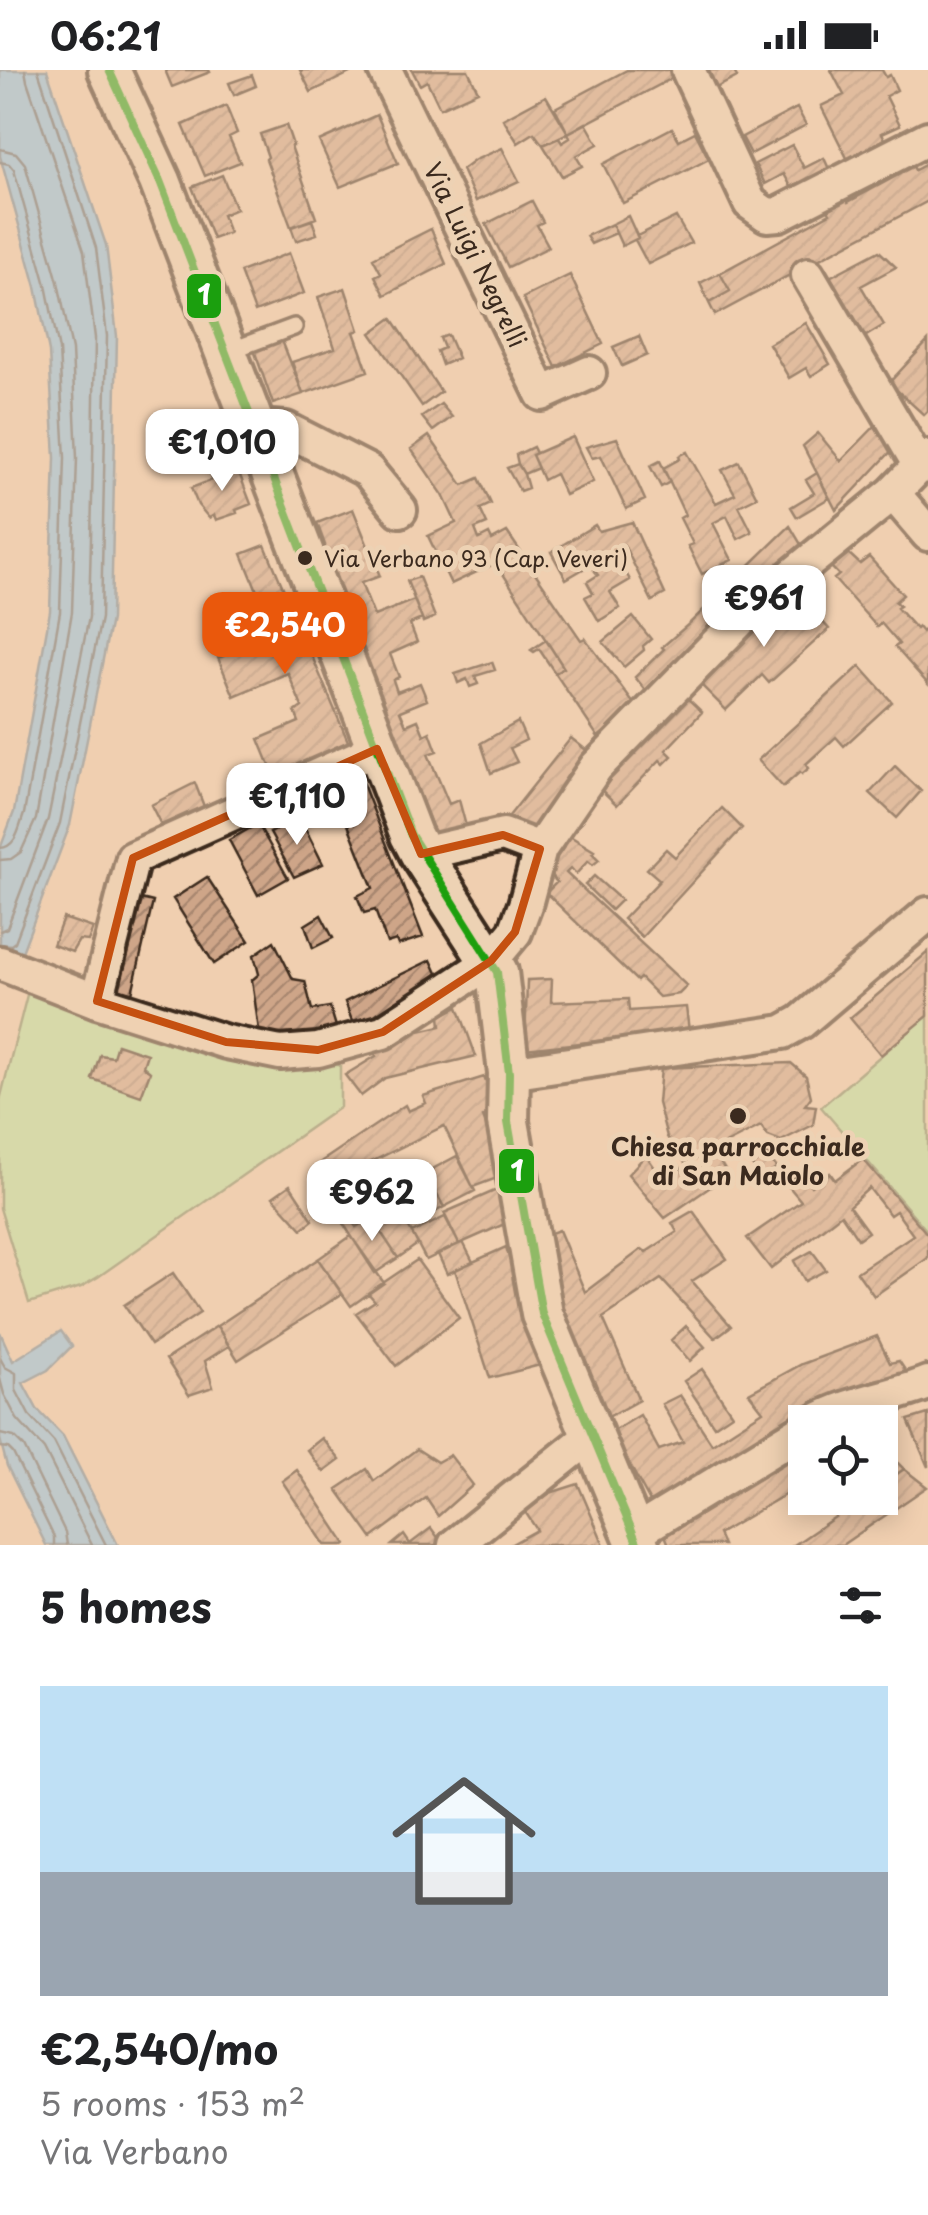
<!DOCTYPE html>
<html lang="en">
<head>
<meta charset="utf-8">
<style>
  :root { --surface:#fff; --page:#f6f6f6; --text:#202124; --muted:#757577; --accent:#ea580c }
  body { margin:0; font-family:"Playpen Sans",sans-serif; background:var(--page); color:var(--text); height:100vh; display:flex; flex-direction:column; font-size:38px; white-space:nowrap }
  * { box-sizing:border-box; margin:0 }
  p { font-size:32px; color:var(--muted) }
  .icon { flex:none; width:55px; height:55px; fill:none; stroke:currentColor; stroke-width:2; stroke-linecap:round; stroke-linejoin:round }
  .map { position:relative; height:1475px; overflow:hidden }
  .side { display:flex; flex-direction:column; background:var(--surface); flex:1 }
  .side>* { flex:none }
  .fabs { position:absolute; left:788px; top:1335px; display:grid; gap:20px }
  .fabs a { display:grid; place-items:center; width:110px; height:110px; border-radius:0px; background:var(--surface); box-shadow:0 5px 25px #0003; font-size:50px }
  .price { position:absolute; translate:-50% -85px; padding:0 22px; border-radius:20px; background:#fff; color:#222; font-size:32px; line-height:65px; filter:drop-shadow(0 2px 5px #0008) }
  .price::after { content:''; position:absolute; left:50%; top:60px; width:30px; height:22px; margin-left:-15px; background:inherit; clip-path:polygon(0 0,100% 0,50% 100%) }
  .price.on { background:var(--accent); color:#fff }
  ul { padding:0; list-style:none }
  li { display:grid; align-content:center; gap:20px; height:530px; padding:0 40px }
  li span { display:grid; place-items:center; height:310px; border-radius:0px; color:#555 }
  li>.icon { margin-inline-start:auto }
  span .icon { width:180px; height:180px; fill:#fffc; stroke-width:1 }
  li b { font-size:42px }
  h2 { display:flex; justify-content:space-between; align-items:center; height:120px; padding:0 40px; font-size:42px }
  .status { display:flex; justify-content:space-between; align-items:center; height:70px; padding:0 50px; background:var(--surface); direction:ltr }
  .status svg { height:28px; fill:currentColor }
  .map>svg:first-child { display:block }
  .park { fill:#b9e4a1; stroke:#7a8760; stroke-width:2.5 }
  .water { fill:#88c0e6; stroke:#698496; stroke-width:2.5 }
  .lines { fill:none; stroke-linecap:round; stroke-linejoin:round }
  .shore { stroke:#5a666e; stroke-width:2.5 }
  .building { fill:url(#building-hatch); stroke:#3b2a1e; stroke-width:2.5 }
  .service-casing { stroke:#3b2a1e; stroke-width:22 }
  .minor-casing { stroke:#3b2a1e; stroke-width:40 }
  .tertiary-casing { stroke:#3b2a1e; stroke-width:48 }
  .service { stroke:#edd2b4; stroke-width:15 }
  .minor { stroke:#edd2b4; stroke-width:32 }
  .tertiary { stroke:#edd2b4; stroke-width:40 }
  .bus-1-casing { stroke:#edd2b4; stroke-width:15 }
  .bus-1 { stroke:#1b9f0e; stroke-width:8 }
  .marked { fill:none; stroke:#c55010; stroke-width:8; stroke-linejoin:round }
  .bus-dot { fill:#3b2a1e; stroke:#edd2b4; stroke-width:4 }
  .labels { text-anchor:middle; stroke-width:10; stroke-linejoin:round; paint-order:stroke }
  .bus-label { font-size:22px; fill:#3b2a1e; stroke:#edd2b4; text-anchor:start }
  .street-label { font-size:25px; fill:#3b2a1e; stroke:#edd2b4 }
  .poi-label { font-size:25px; font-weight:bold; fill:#3b2a1e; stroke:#edd2b4 }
  .line-badge { stroke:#edd2b4; stroke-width:4 }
  .badge-label { font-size:28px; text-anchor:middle; font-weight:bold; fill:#fff }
</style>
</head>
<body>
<div class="status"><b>06:21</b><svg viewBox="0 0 49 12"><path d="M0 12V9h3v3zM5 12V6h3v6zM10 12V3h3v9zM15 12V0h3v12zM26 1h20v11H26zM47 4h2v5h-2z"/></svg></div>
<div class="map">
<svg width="928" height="1475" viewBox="0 0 928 1475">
  <defs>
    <pattern id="building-hatch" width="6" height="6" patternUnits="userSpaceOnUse" patternTransform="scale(2.5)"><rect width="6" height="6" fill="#cea588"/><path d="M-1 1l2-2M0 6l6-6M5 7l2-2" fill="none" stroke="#a8876f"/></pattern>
  </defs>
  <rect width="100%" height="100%" fill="#f0cfb0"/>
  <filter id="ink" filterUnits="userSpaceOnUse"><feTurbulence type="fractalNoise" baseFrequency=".01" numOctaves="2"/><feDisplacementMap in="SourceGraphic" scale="20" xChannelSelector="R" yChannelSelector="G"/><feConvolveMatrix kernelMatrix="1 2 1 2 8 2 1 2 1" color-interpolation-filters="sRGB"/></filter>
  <g filter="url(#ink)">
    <path class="park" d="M29,917L288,994L340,995V1037L98,1207L81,1217L29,1233L0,1138V1030Z
      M928,945V1162L821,1037Z"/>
    <path class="water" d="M0,0H47L106,175L117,266L111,549L70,755L19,890L0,882V779L14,742L50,541L55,388L49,282L36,217L0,86Z
      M61,1261L72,1276L48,1300L23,1313L37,1339L63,1366L118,1475H46L7,1396L0,1369V1262L13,1291Z"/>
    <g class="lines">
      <path class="shore" d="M0,79L16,83L25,94L58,212L72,280L77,388L72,542L36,749L21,782L11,789L0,790
        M0,92L9,94L14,100L46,215L59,280L65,388L60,542L24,744C19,757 17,777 0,778
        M0,861L7,858L48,749L89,547L93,389L95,268L84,181L27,11L25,0
        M0,874L11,875L15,872L60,753L101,548L107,266L96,178L38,0
        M0,1288L5,1297L16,1303V1320L29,1345L54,1372L106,1475
        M0,1309L4,1324L17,1349L44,1379L92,1475
        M0,1364L14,1367L24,1377L65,1462L67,1475
        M0,1377L8,1378L13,1383L54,1467V1475"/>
    </g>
    <path class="building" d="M165,0H209L210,2L172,17Z
      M300,0H356L311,22Z
      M412,0H468L478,21L440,38L427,11L420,15Z
      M627,0H680L682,3L568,63L555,38Z
      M707,0H733L737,7L716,18Z
      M831,0H882L886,7L890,5L897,20L886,26L900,55L882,63L886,71L848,90L821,36L844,25Z
      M252,5L256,16L234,25L229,13Z
      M546,26L568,63L543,75L534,63L518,73L503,49Z
      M226,36L237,63L229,67L240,92L205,106L183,55Z
      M797,38L806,55L751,84L742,67Z
      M377,45L398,93L340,117L319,71Z
      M586,53L598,74L576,86L582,96L562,106L543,75L559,68L562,73L570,68L568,63Z
      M286,55L293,75L291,76L316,148L291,157L266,89L268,87L260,64Z
      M672,58L679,70L695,62L709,89L623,133L603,94Z
      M792,75L804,98L824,88L829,99L805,111L807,115L794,122L784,104L765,114L755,94Z
      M502,78L519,111L476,131L462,100L475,90Z
      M910,91L915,100L928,93V131L715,245L709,233L730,221L720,203L830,143L821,127L839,117L848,132L900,104L897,98Z
      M222,105L236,139L222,145L229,163L213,169L192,117Z
      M532,131L543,152L537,155L549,177L508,197L486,154Z
      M628,146L638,168L622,176L612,154Z
      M676,147L691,173L648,194L635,170L638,168L637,166Z
      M312,150L317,164L296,171L291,157Z
      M612,154L616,163L591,174L586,166Z
      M431,159L446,194L385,225L375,206L381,203L373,188Z
      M879,181L896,197L861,216L884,255L858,271L824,210Z
      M289,183L304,223L255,242L240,202Z
      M720,203L730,221L709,233L700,213Z
      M570,205L603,274L556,297L523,228Z
      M345,218L359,260L354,262L368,301L303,324L292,292L335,278L318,227Z
      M392,248L441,322L422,336L371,263Z
      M806,253L830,294L811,306L806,298L789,308L769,274Z
      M448,265L458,288L442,295L437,281L444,278L440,268Z
      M639,266L647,285L622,296L613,277Z
      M281,268L303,324L273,334L253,277Z
      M928,271V341L924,345L889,313Z
      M441,334L452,347L433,361L422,347Z
      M880,351L896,376L836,440L803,376L818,363L841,391Z
      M429,366L463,415L479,408L491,434L480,439L487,454L475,459L479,469L489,464L492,470L507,462L581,570L585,568L637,638L598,667L555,603L564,598L496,493L451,514L428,466L456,453L443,425L411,379Z
      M573,367L593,412L565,425L555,404L543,410L532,385Z
      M617,368L645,430L626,439L601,386L592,388L586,377Z
      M533,377L536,383L532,385L538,398L524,404L518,394L516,385Z
      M687,382L716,433L735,424L722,400L739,392L757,427L739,436L752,462L738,469L727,446L713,453L732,490L702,504L688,476L693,474L680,448L685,445L663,398L680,389L679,386Z
      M660,391L670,412L661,417L650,396Z
      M518,394L524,404L528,418L520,421L507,398Z
      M236,395L251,434L236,440L237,443L216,450L214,445L209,448L198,435L191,418L212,410L211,405Z
      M817,403L829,428L797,447L791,437L814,423L806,410Z
      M353,439L380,506L361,513L374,546L414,530L422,549L410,554L417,572L390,584L399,607L393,610L397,622L420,613L427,630L400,641L406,655L418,650L424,665L430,662L437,681L428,684L449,734L459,730L467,760L437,770L322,476L325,475L317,453Z
      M632,452L665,524L652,531L624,475L566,509L551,482L595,455L599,461Z
      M790,456L802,476L741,541L652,628L635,607L664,579L662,577L691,552Z
      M265,475L350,676L275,708L259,669L299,652L295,642L302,637L288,603L234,626L218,588L275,564L242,484Z
      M846,481L860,494L869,487L903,525L895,532L900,536L897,538L916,559L918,557L922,562L928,556V614L895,577L899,574L881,553L877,557L834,509L839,505L829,495Z
      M617,487L630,510L610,522L620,538L599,551L585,527L593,523L587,512L598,505L594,500Z
      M419,507L435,547L423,552L407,511Z
      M795,521L829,559L769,613L762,605L726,640L698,612L730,577Z
      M238,529L252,562L232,570L219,537Z
      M633,547L651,569L643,576L644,580L624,597L603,572Z
      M546,570L564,598L555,603L539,579L534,582L531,580Z
      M492,592L495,600L475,606L478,614L470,617L467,609L458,613L455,604Z
      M860,596L892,632L844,676L836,667L806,694L809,698L802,704L800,702L783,717L758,690Z
      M683,624L702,642L666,680L672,686L664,694L660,690L617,735L597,716Z
      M518,652L526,670L510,678L517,692L491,703L481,673Z
      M571,668L591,684L525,767L505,751Z
      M895,696L921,721L897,748L870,723Z
      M361,709L423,867L398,875L396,870L387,873L375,840L364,843L357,826L373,818L334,719Z
      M195,713L205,739L162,757L151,735Z
      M722,738L742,758L642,867L623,849L660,810L647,799L666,779L675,787Z
      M300,748L323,794L294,807L270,763Z
      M258,754L288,808L258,825L229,770Z
      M562,761L594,781L592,783L599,790L593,795L588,791L576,804L571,798L566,803L687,916L679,924L659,927L640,908L637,911L546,823L557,812L551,806Z
      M594,806L621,830L611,840L585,815Z
      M207,807L249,871L214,894L173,829Z
      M133,827L153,832L132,923L112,918Z
      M321,845L333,868L313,878L305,855Z
      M63,848L93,858L88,871L79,870L72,882L53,875Z
      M274,871L293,909L305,911L312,940L330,937L337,960L260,968L252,910L259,904L254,885Z
      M928,882V946L881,985L850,948Z
      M431,890L442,914L355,959L345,932Z
      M552,909L551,932L628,929L629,941L686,937L689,961L525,979L527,910Z
      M458,937L476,986L385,1008L361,1026L345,1005L376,986L371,976L398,966L441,956L440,946Z
      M117,974L147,984L143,996L150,1002L141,1026L92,1009L100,985L113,987Z
      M791,993L806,1006L811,1027L805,1035L816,1036L813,1055L781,1071L768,1066L761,1056L686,1094L667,1067L658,1033L661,998Z
      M484,1007L497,1040L483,1047L505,1105L473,1117L444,1056L357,1099L336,1112L322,1091L405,1035L408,1041L426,1033L423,1026Z
      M646,1085L661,1107L679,1096L686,1105L717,1087L728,1105L665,1148L628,1104Z
      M767,1085L777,1098L762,1109L752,1095Z
      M457,1086L475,1121L444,1137L425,1103Z
      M863,1089L928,1165V1188L874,1226L857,1202L913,1165L896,1141L890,1145L869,1118L849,1136L868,1162L858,1169L841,1144L771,1199L747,1168L801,1131L786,1113L802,1103L811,1116L830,1103L835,1110Z
      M425,1103L444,1137L408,1157L388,1123Z
      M290,1115L313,1150L302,1159L273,1127Z
      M499,1119L509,1152L459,1174L444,1143Z
      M394,1132L418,1174L398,1188L371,1147Z
      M693,1141L727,1189L692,1211L731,1256L715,1268L661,1209L603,1248L639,1330L608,1347L572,1276L542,1166L559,1160L585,1222L642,1179L646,1182L677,1162L672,1153Z
      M371,1147L398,1188L375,1203L343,1153L350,1148L356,1157Z
      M445,1147L459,1174L426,1190L412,1163Z
      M351,1166L384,1213L351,1236L318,1189Z
      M463,1172L473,1192L447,1204L438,1184Z
      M506,1177L540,1295L490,1308L455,1200Z
      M812,1181L826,1200L805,1211L794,1191Z
      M318,1189L342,1224L238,1290L217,1256Z
      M417,1190L459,1248L396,1296L356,1243L375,1231L368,1223Z
      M173,1203L200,1243L151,1275L124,1235Z
      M217,1256L229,1276L205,1291L213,1317L189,1325L166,1289Z
      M686,1256L705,1277L690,1291L671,1270Z
      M877,1266L890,1293L899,1291L909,1306L655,1441L612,1362L640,1345L659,1380L683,1372L662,1334L680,1325L712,1374L763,1341L749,1323L802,1294Z
      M702,1299L732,1344L714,1356L684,1311Z
      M928,1344V1397L908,1350Z
      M322,1368L340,1390L324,1402L307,1380Z
      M880,1375L904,1399L884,1413L880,1409Z
      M805,1377V1413L718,1464L723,1475H669L663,1460Z
      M417,1379L437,1392L450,1385L473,1415L438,1446L426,1428L372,1468L337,1419L367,1399L374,1411Z
      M904,1399L927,1417L842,1475H794L863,1428H880V1416Z
      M297,1400L346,1474L344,1475H325L282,1411Z
      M578,1414L604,1475H510L537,1460L524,1440L550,1423Z
      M431,1458L442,1473L439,1475H392L404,1465L410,1474Z"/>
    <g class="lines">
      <g class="service-casing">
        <path id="service" d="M227,282L294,257"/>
      </g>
      <g class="minor-casing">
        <path id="minor" d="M385,0L542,324L589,303
          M688,0L750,133L767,145L779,144L928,68
          M808,205L920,396
          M254,357L286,359L368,401L400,440
          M893,423L928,464
          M421,784L503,765L540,779
          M0,893L97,931L226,972L280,983L318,980L383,962L491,891L515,862L525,835L540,779L596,697L750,540L893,423L928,387
          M97,931L133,788L377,679
          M509,1003L783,962L801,952L928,844
          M815,1352C850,1332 891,1328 928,1313
          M633,1464L805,1359
          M455,1475L592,1365"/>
      </g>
      <g class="tertiary-casing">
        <path id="tertiary" d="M109,0L160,111L411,765L421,784L497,902L509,1003L508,1052L542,1244L638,1475"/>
      </g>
      <use href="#service" class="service"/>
      <use href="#minor" class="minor"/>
      <use href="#tertiary" class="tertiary"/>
      <g class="bus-1-casing">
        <path id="bus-1" d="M109,0L160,111L411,765L497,902L509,1003L508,1052L542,1244L638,1475"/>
      </g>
      <use href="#bus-1" class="bus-1"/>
    </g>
  </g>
  <path d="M0 0H928V1475H0ZM377,679L421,784L503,765L540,779L515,862L491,891L383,962L318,980L226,972L97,931L133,788Z" fill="#f0cfb0" fill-opacity=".55" fill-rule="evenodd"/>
  <path class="marked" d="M377,679L421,784L503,765L540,779L515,862L491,891L383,962L318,980L226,972L97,931L133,788Z"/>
  <g class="bus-dot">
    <circle cx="305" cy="488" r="9"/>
    <circle cx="738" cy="1046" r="10"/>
  </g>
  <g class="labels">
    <g class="bus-label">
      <text x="324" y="497">Via Verbano 93 (Cap. Veveri)</text>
    </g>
    <g class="street-label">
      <text transform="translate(475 185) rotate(64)" y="9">Via Luigi Negrelli</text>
    </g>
    <g class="poi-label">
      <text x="738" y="1086">Chiesa parrocchiale<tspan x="738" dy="29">di San Maiolo</tspan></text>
    </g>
  </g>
  <g class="line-badge">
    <rect x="185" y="202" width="38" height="48" rx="10" fill="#1b9f0e"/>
    <rect x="497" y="1077" width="39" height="48" rx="10" fill="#1b9f0e"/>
  </g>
  <g class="badge-label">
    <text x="204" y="235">1</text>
    <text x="517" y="1111">1</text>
  </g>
</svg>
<div class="fabs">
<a><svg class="icon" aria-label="locate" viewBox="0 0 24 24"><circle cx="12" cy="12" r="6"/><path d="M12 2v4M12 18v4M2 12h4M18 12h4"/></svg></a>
</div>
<b class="price" style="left:222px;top:424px">€1,010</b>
<b class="price" style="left:764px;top:580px">€961</b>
<b class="price on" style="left:285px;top:607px">€2,540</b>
<b class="price" style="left:297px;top:778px">€1,110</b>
<b class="price" style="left:372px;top:1174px">€962</b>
</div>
<section class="side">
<h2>5 homes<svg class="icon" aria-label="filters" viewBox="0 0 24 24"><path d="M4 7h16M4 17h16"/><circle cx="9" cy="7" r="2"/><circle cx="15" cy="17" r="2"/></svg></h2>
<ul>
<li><span style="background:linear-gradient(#bfe0f5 60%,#9aa5b1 0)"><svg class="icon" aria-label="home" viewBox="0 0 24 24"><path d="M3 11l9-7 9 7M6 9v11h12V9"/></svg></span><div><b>€2,540/mo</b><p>5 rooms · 153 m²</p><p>Via Verbano</p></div></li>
</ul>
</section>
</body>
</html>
